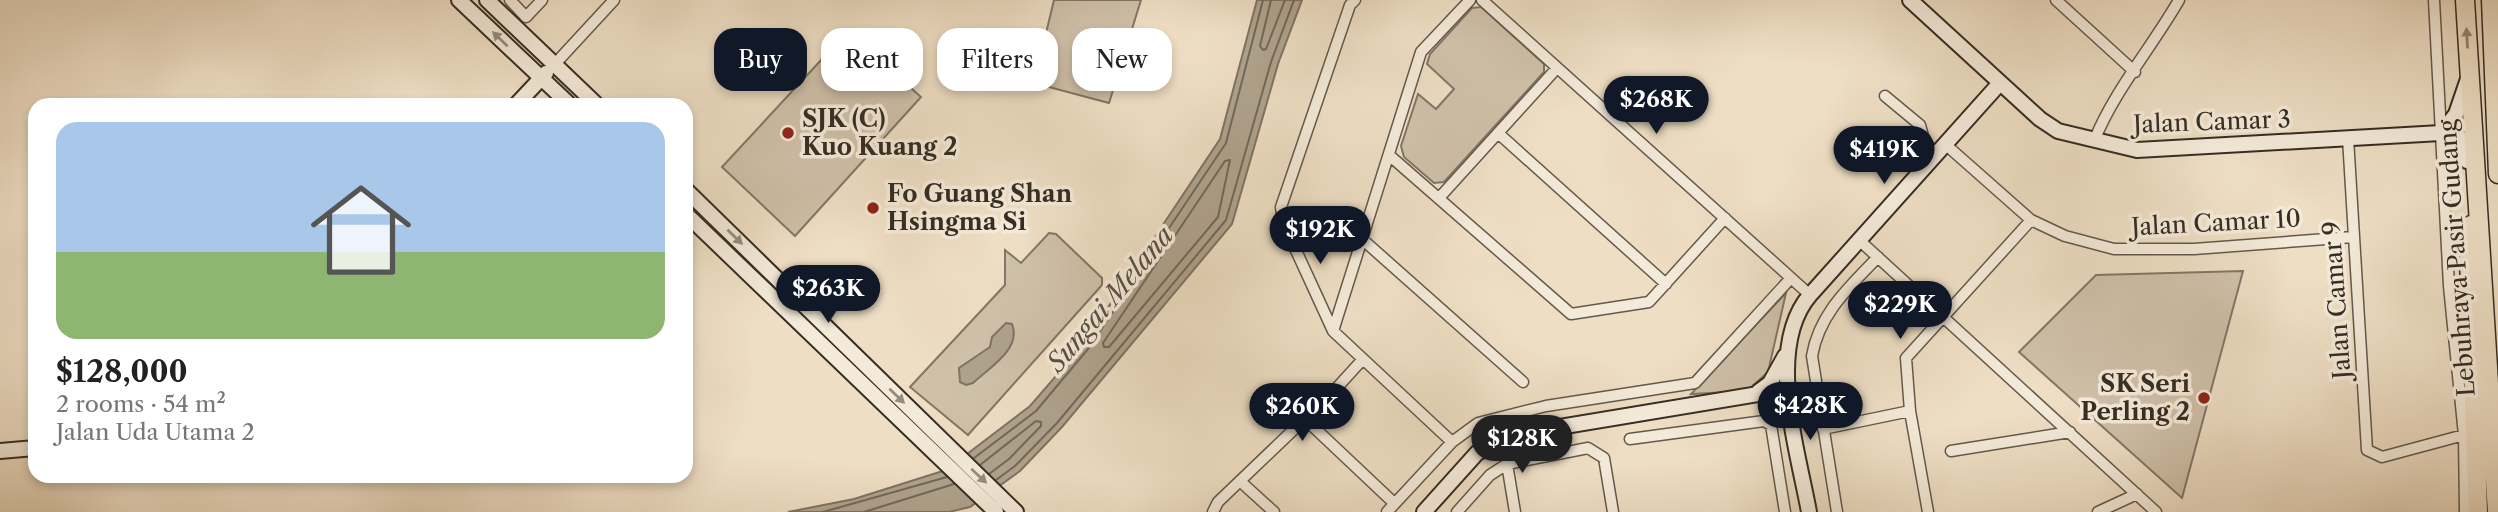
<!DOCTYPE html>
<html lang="en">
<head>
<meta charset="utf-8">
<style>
  :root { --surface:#fff; --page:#f6f6f6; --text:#222; --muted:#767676; --accent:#111827 }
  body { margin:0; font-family:"Libre Caslon Text",serif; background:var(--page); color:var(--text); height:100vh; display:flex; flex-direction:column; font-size:26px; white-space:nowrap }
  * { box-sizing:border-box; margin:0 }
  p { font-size:23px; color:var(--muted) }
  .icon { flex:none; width:38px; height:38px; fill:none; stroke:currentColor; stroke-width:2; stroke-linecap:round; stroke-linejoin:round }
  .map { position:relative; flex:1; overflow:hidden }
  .details { position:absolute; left:28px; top:98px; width:665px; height:385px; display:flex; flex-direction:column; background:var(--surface); border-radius:21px; box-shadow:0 4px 10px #0003 }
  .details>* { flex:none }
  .hud { position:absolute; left:714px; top:28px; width:665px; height:63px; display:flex; gap:14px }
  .price { position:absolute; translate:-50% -60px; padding:0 16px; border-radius:24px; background:var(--accent); color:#fff; font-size:23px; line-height:46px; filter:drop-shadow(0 2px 4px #0008) }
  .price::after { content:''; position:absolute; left:50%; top:42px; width:21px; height:16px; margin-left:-10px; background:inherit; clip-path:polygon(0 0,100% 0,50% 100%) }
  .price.selected { background:#222; color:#fff }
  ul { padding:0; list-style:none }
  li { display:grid; align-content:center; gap:14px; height:371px; padding:0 28px }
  li span { display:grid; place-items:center; height:217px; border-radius:21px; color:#555 }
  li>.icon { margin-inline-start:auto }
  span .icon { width:126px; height:126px; fill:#fffc; stroke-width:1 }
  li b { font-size:30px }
  .pill { padding:0 24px; border-radius:21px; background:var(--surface); box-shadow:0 4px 10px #0003; font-size:24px; line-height:63px }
  .pill.selected { background:var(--accent); color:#fff }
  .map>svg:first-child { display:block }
  .green { fill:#cfc0a9; stroke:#827666; stroke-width:2 }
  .water { fill:#afa28d; stroke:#7f7363; stroke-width:2 }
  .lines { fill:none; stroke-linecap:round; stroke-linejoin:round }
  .shore { stroke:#726858; stroke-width:2 }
  .street-casing { stroke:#64594b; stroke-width:13 }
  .secondary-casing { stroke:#362d23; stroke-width:18 }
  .highway-casing { stroke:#362d23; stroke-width:21 }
  .street { stroke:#f4ead9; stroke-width:10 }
  .secondary { stroke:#f4ead9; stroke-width:14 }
  .highway { stroke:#eedec4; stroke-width:18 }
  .oneway { fill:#928674 }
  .oneway2 { fill:#958c7e }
  .poi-dot { fill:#8f2418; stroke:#f4ead9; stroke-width:2.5 }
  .labels { text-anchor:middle; stroke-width:7; stroke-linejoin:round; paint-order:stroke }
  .poi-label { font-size:24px; font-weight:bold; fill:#362d23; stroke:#f4ead9; text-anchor:start }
  .street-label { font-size:24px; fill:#362d23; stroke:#f4ead9 }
  .water-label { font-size:26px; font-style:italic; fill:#5a5043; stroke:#f4ead9 }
</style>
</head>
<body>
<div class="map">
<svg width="2498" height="512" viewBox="0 0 2498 512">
  <rect width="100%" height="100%" fill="#eedec4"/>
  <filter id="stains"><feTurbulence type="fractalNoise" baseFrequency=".00286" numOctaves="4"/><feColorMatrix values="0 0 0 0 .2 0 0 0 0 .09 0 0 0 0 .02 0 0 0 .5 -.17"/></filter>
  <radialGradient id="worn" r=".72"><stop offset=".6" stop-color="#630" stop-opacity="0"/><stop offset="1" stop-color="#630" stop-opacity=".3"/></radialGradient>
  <path class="green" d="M1054,0H1141L1109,103L1034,83Z
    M1481,7L1544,64V72L1444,182L1434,183L1404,157L1401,146L1418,94L1436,109L1454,89L1427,64L1430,54L1472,8Z
    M848,31L921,97L795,236L722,167Z
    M1049,233L1056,234L1102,278V285L968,435L910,387L1005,285V250L1021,263Z
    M2243,271L2182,498L2019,352L2096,275Z
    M1786,293L1768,372L1747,391L1691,394Z"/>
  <path class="water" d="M1257,0H1302L1278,64L1232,224L1062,427L1020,471L970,507L949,512H788L854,499L946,470L1030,406L1083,345L1220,139Z
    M1006,323L1012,324C1022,349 989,368 973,383L966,385L960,382L959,368L990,347L992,337Z"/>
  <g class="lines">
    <path class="shore" d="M1271,0L1260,46L1263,50L1266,49L1285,0
      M1230,160L1218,217L1109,347H1104L1103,343L1225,161Z
      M974,458L1036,411L1088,349L1226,143L1263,0
      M980,465L1036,421L1041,422V426L1009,459L989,474
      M996,480L1015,466L1057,423L1226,220L1271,62L1294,0
      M823,512L947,477
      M864,512L954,484"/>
    <g class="street-casing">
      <path id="street" d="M510,0L526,17L542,0
        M1355,0L1350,5L1281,207L1283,222L1333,331L1452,442
        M1482,0L1810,295
        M2056,0L2135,72
        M2434,0L2449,286L2464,435L2465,512
        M554,65L614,0
        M1885,96L1920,125L1924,140L1936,155
        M1498,133L1666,284
        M2348,138L2367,450L2382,457L2464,435
        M2094,141C2114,91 2152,47 2179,0
        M1945,144L2031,220L2065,236L2114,249H2194L2353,237
        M1389,155L1571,314L1649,302L1725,218
        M1439,198L1557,68
        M1362,239L1523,382
        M1859,240L2156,512
        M1333,331L1421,52L1470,0
        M1305,419L1394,503
        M1823,429L1910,411
        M1630,439L1764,421L1771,425L1785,512
        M1951,451L2070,432
        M1507,464L1515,512
        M1241,482L1274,512
        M1213,512L1218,502L1333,392L1363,359
        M1387,512L1452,442L1478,423L1546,406L1695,383L1791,278
        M1457,512L1490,475L1507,464L1588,448L1604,458L1613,512
        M1837,512L1812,356C1819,314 1849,287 1878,257
        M1928,512L1910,411L1906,358L2031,220
        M2098,512L2137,494"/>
    </g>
    <g class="secondary-casing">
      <path id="secondary" d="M459,0L570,105
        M487,0L597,105
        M1910,0L2040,119L2058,131L2137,150L2441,133L2463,140L2467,161
        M516,105L546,73
        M2441,133L2456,114L2468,79
        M686,190L1016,512
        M686,214L996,512
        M1758,392L1770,383L1785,356
        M0,451L35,448
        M1424,512L1477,453L1511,435L1788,389
        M1809,512C1798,451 1765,347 1810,295L2000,83"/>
    </g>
    <g class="highway-casing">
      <path id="highway" d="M2465,0L2497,512
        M2491,0L2498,174
        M2471,225L2469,259L2478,512"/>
    </g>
    <use href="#street" class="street"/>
    <use href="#secondary" class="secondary"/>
    <use href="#highway" class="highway"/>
  </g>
  <defs><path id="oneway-solid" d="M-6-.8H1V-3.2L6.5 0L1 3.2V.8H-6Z" transform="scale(1.75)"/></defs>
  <use class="oneway" href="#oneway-solid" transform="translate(2467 38) rotate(-93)"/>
  <g class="oneway2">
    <use href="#oneway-solid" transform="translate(500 39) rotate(-136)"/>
    <use href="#oneway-solid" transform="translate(735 237) rotate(44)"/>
    <use href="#oneway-solid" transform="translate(897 396) rotate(44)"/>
    <use href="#oneway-solid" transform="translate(979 476) rotate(43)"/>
  </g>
  <g class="poi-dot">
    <circle cx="788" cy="133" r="7"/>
    <circle cx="873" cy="208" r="7"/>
    <circle cx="2204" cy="398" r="7"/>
  </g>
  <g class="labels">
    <g class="poi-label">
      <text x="802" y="127">SJK (C)<tspan x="802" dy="28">Kuo Kuang 2</tspan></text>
      <text x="887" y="202">Fo Guang Shan<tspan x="887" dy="28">Hsingma Si</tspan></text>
      <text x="2190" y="392" text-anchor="end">SK Seri<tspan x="2190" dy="28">Perling 2</tspan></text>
    </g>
    <g class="street-label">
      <text transform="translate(2212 122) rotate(-2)" y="8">Jalan Camar 3</text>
      <text transform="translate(2216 223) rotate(-3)" y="8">Jalan Camar 10</text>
      <text transform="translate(2457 258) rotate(-94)" y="8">Lebuhraya Pasir Gudang</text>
      <text transform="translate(2337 300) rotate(-94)" y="8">Jalan Camar 9</text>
    </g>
    <g class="water-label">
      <text transform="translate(1110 299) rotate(-50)" y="9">Sungai Melana</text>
    </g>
  </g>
  <rect width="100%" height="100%" filter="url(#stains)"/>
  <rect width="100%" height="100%" fill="url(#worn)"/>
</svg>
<b class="price" style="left:1656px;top:136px">$268K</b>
<b class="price" style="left:1884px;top:186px">$419K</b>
<b class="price" style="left:1320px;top:266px">$192K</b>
<b class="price" style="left:828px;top:325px">$263K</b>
<b class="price" style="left:1900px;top:341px">$229K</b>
<b class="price" style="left:1810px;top:442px">$428K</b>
<b class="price" style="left:1302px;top:443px">$260K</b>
<b class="price selected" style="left:1522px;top:475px">$128K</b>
<div class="hud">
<a class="pill selected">Buy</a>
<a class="pill">Rent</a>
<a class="pill">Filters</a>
<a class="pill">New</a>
</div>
<section class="details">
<ul>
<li><span style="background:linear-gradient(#a9c7e8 60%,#8fb573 0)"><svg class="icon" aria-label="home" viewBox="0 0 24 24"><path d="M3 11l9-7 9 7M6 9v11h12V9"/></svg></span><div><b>$128,000</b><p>2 rooms · 54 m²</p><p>Jalan Uda Utama 2</p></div></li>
</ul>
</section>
</div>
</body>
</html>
